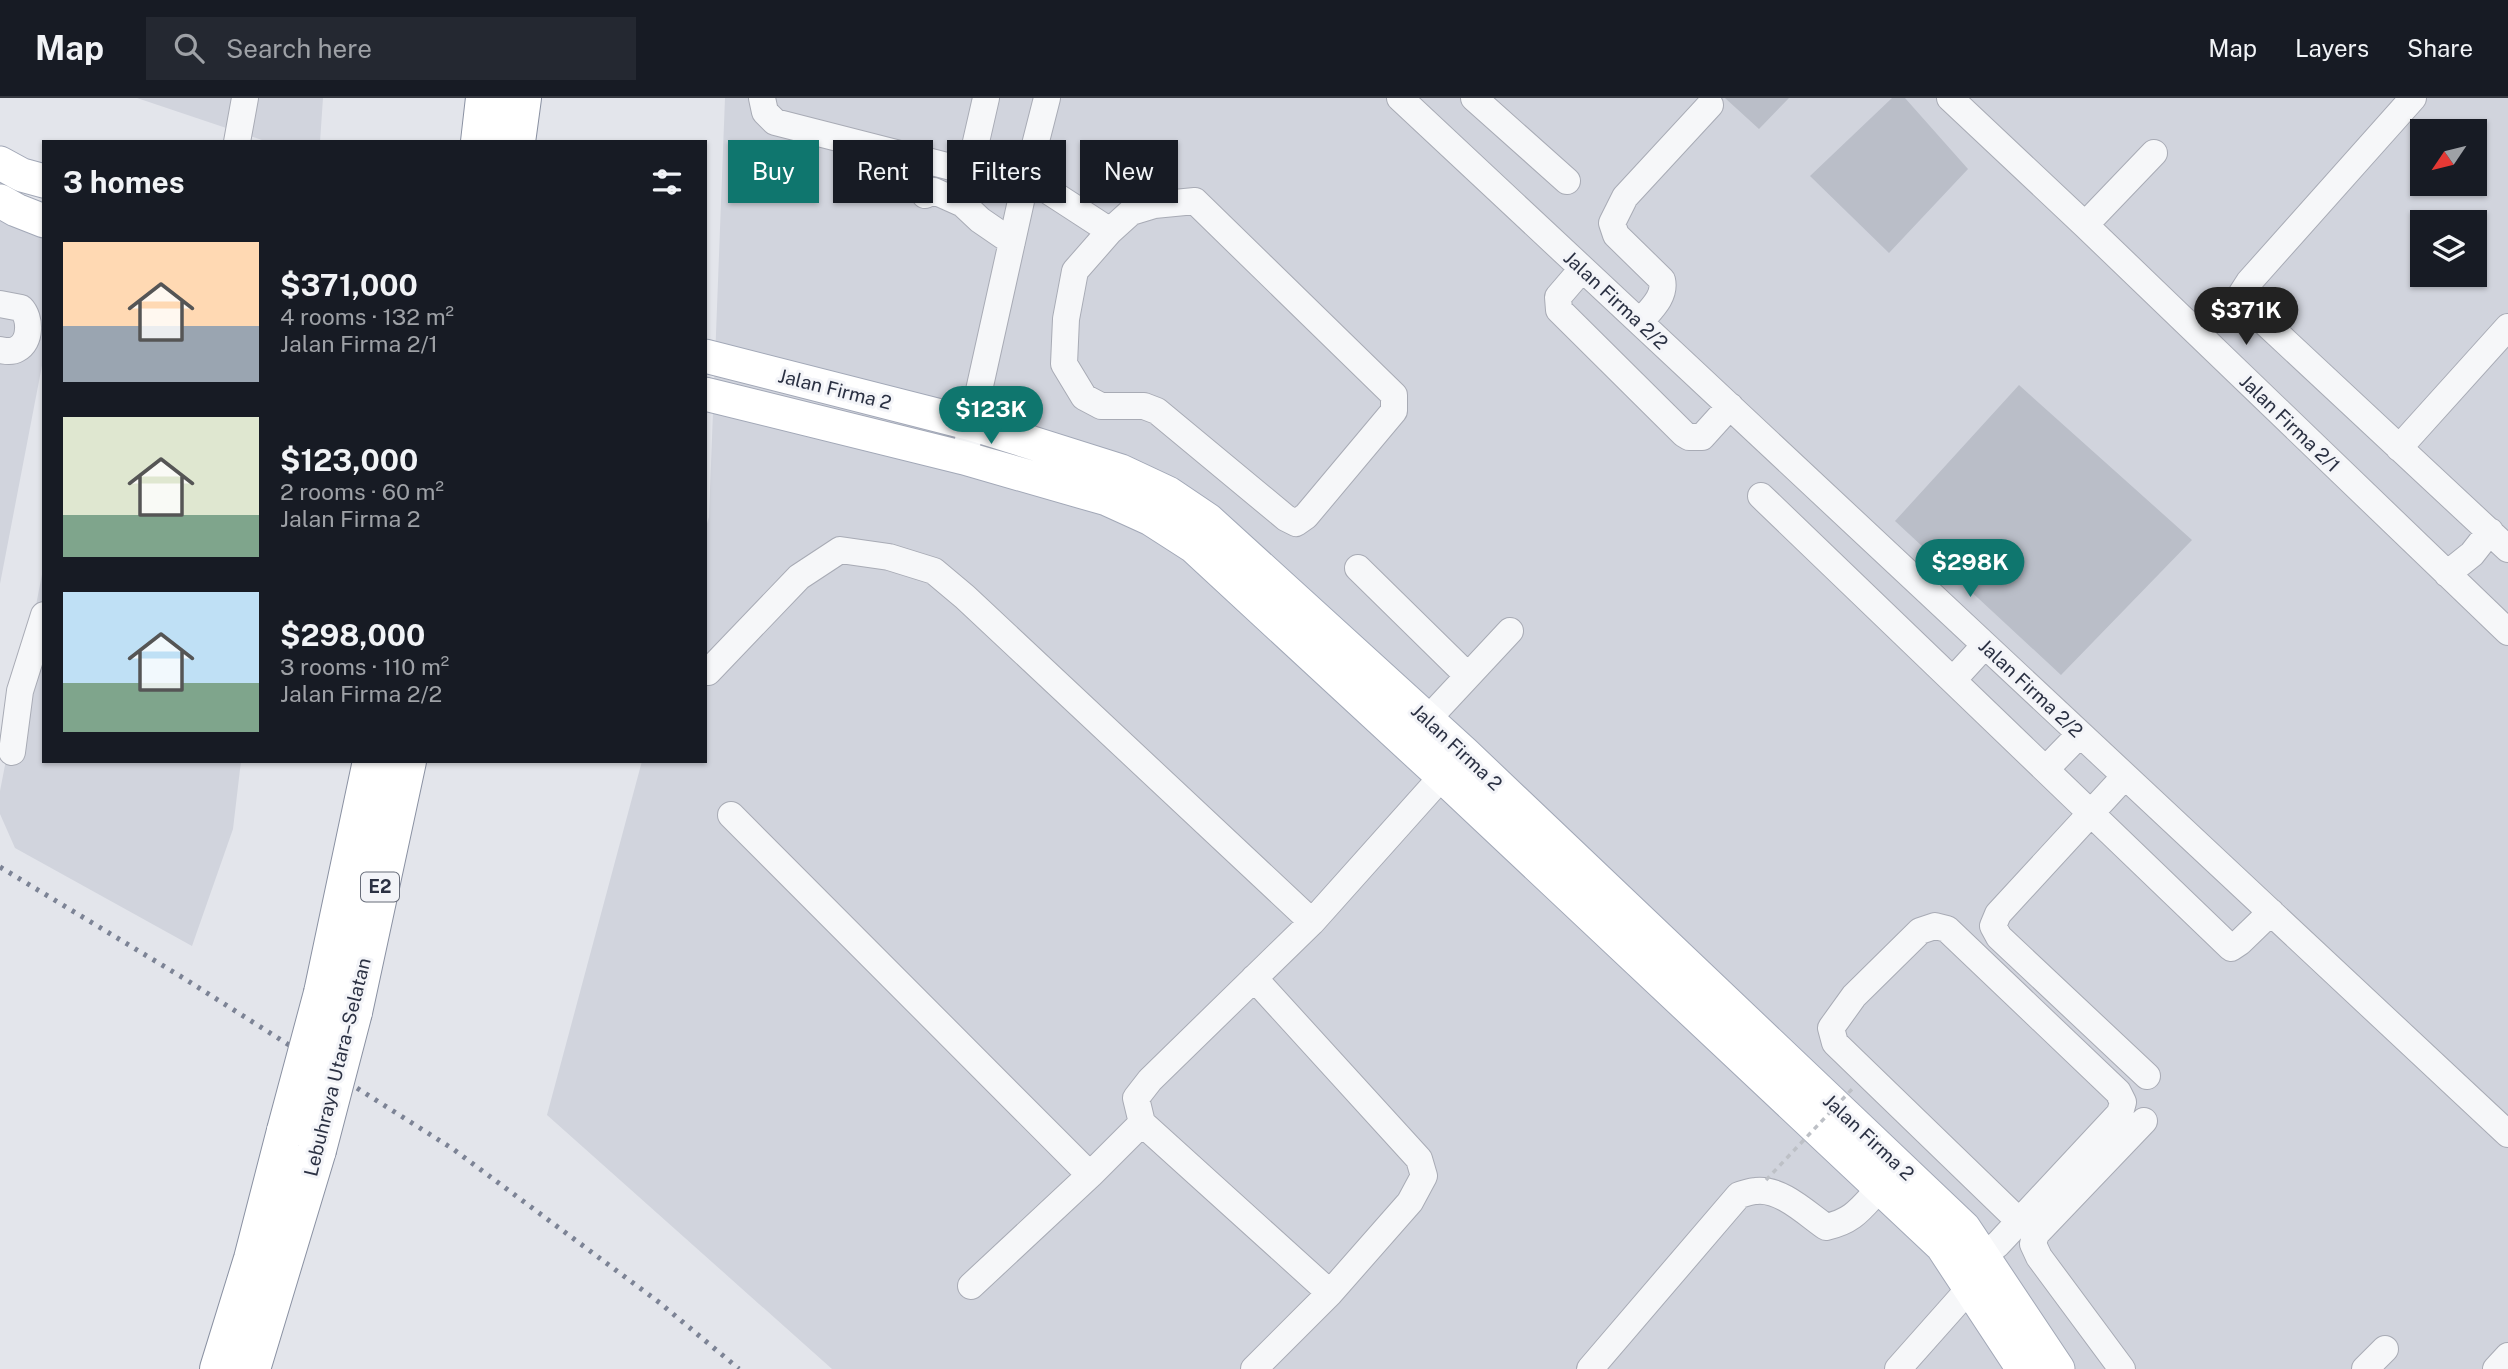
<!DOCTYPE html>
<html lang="en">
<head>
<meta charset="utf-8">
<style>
  :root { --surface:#171b24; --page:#242831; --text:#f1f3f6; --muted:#9ea1a6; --line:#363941; --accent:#0f766e }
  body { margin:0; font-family:"Public Sans",sans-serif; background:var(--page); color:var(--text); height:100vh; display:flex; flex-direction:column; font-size:26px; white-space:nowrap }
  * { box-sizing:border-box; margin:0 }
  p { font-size:23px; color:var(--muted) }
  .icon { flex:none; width:38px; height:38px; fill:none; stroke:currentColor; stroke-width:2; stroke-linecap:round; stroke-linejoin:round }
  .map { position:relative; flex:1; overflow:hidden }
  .details { position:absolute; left:42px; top:42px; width:665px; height:623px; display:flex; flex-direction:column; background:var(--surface); border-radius:0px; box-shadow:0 2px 5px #0004 }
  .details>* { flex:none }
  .hud { position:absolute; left:728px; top:42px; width:665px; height:63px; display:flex; gap:14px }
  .needle { width:46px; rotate:235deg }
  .fabs { position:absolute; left:2410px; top:21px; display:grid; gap:14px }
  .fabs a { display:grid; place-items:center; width:77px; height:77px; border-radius:0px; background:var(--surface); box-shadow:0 2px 5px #0004; font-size:35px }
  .price { position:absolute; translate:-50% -60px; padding:0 16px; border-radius:24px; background:var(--accent); color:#fff; font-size:23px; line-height:46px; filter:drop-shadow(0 2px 4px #0008) }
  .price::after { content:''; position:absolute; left:50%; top:42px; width:21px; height:16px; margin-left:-10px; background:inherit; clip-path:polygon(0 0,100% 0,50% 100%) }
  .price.on { background:#222; color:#fff }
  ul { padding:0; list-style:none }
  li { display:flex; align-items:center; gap:21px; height:175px; padding:0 21px }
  li span { display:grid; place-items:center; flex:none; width:196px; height:140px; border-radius:0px; color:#555 }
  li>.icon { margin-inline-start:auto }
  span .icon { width:84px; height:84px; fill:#fffc; stroke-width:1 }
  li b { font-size:30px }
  h2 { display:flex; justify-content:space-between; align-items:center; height:84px; padding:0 21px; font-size:30px }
  .pill { padding:0 24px; border-radius:0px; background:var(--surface); box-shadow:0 2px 5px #0004; font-size:24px; line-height:63px }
  .pill.on { background:var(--accent); color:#fff }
  header { display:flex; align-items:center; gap:42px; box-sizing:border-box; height:98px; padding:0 35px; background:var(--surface); border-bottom:2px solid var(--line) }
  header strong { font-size:33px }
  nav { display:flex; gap:38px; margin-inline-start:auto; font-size:24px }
  .search { width:490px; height:63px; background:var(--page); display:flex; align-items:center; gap:18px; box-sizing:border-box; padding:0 24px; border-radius:0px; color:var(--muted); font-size:26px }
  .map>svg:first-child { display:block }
  .built { fill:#d1d4dd; fill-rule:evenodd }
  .building { fill:#babec8 }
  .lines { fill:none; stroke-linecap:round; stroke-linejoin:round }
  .minor-casing { stroke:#a8abb5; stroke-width:28 }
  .major-casing { stroke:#a2a8b7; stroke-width:35 }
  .highway-casing { stroke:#8a91a2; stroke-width:40 }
  .minor { stroke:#f6f7f9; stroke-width:26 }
  .major { stroke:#fff; stroke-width:33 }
  .highway { stroke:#fff; stroke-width:38 }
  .rail { stroke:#7c8395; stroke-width:5; stroke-dasharray:3.5 7; stroke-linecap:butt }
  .highway-bridge-casing { stroke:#8a91a2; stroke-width:40; stroke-linecap:butt }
  .path-bridge { stroke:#bdc0c6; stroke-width:3.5; stroke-dasharray:5 5; stroke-linecap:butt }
  .highway-bridge { stroke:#fff; stroke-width:38 }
  .labels { text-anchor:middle; stroke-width:6; stroke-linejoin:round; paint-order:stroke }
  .shield { fill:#f3f4f8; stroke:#676c79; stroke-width:2 }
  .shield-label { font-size:18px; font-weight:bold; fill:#2b3143 }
  .street-label { font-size:19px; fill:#2b3143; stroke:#f3f4f8 }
</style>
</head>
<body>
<header>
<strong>Map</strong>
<div class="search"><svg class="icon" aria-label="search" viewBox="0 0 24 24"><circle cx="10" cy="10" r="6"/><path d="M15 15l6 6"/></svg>Search here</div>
<nav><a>Map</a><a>Layers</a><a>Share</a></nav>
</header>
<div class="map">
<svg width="2508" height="1271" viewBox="0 0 2508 1271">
  <rect width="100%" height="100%" fill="#e3e5eb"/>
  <path class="built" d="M137,0H323L320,44H268Z
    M725,0H2508V1271H832L547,1017L642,663H705V432L709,419ZM2422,33H2474V86H2422ZM2422,124H2474V177H2422Z
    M0,115L44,139V257L0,486Z
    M44,466V663H241L233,731L192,848L15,750L0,716V693Z"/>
  <path class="building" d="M1725,0H1789L1759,31Z
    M1892,0H1905L1968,71L1889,155L1810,78Z
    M2019,287L2192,442L2061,577L1895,423Z"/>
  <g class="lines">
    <g class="minor-casing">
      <path id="minor" d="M762,0L765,14L775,24L955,70L968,69L973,57L986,0
        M1400,0L2508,1036
        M1474,0L1567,83
        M1950,0L2085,127L2508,534
        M2413,0L2249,184L2240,198L2258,218L2508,451
        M237,44L245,0
        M1027,79L1110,133L1131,114L1154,107L1195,103L1394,297V313L1306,418L1296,425L1286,420L1157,313L1144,308H1101L1084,299L1064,266L1066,221L1075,173L1110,133
        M925,97L934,93L963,106L980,122L1012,144
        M2085,127L2154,55
        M1582,171L1558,199L1559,212L1684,336L1689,339H1702L1730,308
        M0,206L21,210C31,220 31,244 17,251C12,254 6,253 0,252
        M1640,224C1650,212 1666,199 1662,182L1616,137L1612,125L1625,99L1710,7
        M2399,350L2508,229
        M964,360L1023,94L1047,0
        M1761,398L2231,850L2240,844L2271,814
        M1358,470L1468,578
        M2447,476L2472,456L2490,433
        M708,574L799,479L840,452L889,459L934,473L965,499L1312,824
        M1953,582L1985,547
        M1427,622L1510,533
        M12,654L20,593L44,517
        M2046,671L2080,636
        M2125,678L1998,816L1993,828L1999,839L2147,978
        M731,717L1090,1077
        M1983,1158L1998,1146L2120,1015L2123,1004L2118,994L1947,831L1935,828L1920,833L1854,898L1831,930L1835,945L2018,1122
        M971,1188L1090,1077L1142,1025
        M1330,1195L1142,1025L1136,1000L1150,982L1312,824L1455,664
        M1254,1271L1330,1195L1410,1104L1424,1078L1419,1061L1254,880
        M1590,1271L1739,1097C1744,1096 1750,1093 1756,1093C1781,1090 1807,1116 1826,1129C1854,1123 1861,1110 1880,1090
        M1898,1271L1969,1191
        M2122,1271L2039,1159L2033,1146L2036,1136L2144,1023
        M2365,1271L2385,1251
        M2496,1271L2508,1258"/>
    </g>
    <g class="major-casing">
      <path id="major" d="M0,65L22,77L44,83
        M0,103L16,112L44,123
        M705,258L972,326L1121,373L1168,395L1208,422L1464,655L1964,1130L2058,1271
        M705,296L964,360L1107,401L1151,421L1193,448L1442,678L1942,1148L2023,1271"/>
    </g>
    <g class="highway-casing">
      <path id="highway" d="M480,44L485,0
        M516,44L522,0
        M323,895L372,663
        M353,914L407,663
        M219,1271L253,1161L286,1033
        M251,1271L317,1052"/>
    </g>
    <use href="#minor" class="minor"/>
    <use href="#major" class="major"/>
    <use href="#highway" class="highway"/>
    <path class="rail" d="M0,769L185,881L453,1051L660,1205L739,1271"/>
    <g class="highway-bridge-casing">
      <path id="highway-bridge" d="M286,1033L323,895
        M317,1052L353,914"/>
    </g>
    <path class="path-bridge" d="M1766,1082L1854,989"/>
    <use href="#highway-bridge" class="highway-bridge"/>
  </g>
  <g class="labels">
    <rect class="shield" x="361" y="774.5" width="38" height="29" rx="5"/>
    <g class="shield-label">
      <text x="380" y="795">E2</text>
    </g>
    <g class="street-label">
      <text transform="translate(1616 202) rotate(43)" y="7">Jalan Firma 2/2</text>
      <text transform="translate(835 291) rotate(14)" y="7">Jalan Firma 2</text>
      <text transform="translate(2290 325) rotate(44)" y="7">Jalan Firma 2/1</text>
      <text transform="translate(2031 590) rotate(43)" y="7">Jalan Firma 2/2</text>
      <text transform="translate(1457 649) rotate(43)" y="7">Jalan Firma 2</text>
      <text transform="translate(337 969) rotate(-76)" y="7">Lebuhraya Utara–Selatan</text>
      <text transform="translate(1869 1039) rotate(43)" y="7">Jalan Firma 2</text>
    </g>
  </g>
</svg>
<div class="fabs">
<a><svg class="needle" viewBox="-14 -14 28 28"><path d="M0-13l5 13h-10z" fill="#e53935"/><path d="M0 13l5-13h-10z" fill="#9ea1a6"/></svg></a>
<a><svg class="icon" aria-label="layers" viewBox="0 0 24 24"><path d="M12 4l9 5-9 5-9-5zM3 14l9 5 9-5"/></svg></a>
</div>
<b class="price on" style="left:2246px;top:249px">$371K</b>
<b class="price" style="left:991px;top:348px">$123K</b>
<b class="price" style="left:1970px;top:501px">$298K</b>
<div class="hud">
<a class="pill on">Buy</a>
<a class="pill">Rent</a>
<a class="pill">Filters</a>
<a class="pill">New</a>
</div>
<section class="details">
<h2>3 homes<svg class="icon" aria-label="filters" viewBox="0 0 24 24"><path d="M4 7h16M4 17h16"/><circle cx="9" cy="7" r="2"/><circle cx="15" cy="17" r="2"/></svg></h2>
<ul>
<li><span style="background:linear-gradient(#ffd9b3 60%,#9aa5b1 0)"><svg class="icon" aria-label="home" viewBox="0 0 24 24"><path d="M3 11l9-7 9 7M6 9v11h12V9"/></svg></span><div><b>$371,000</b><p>4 rooms · 132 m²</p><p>Jalan Firma 2/1</p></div></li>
<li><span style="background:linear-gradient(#dfe7d0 70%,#7fa58c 0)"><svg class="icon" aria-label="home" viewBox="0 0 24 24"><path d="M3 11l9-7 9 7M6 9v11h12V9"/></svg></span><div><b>$123,000</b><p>2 rooms · 60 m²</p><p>Jalan Firma 2</p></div></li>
<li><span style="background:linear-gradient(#bfe0f5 65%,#7fa58c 0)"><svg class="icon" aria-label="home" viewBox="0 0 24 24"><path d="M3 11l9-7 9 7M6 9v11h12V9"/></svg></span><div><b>$298,000</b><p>3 rooms · 110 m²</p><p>Jalan Firma 2/2</p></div></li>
</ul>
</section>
</div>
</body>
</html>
